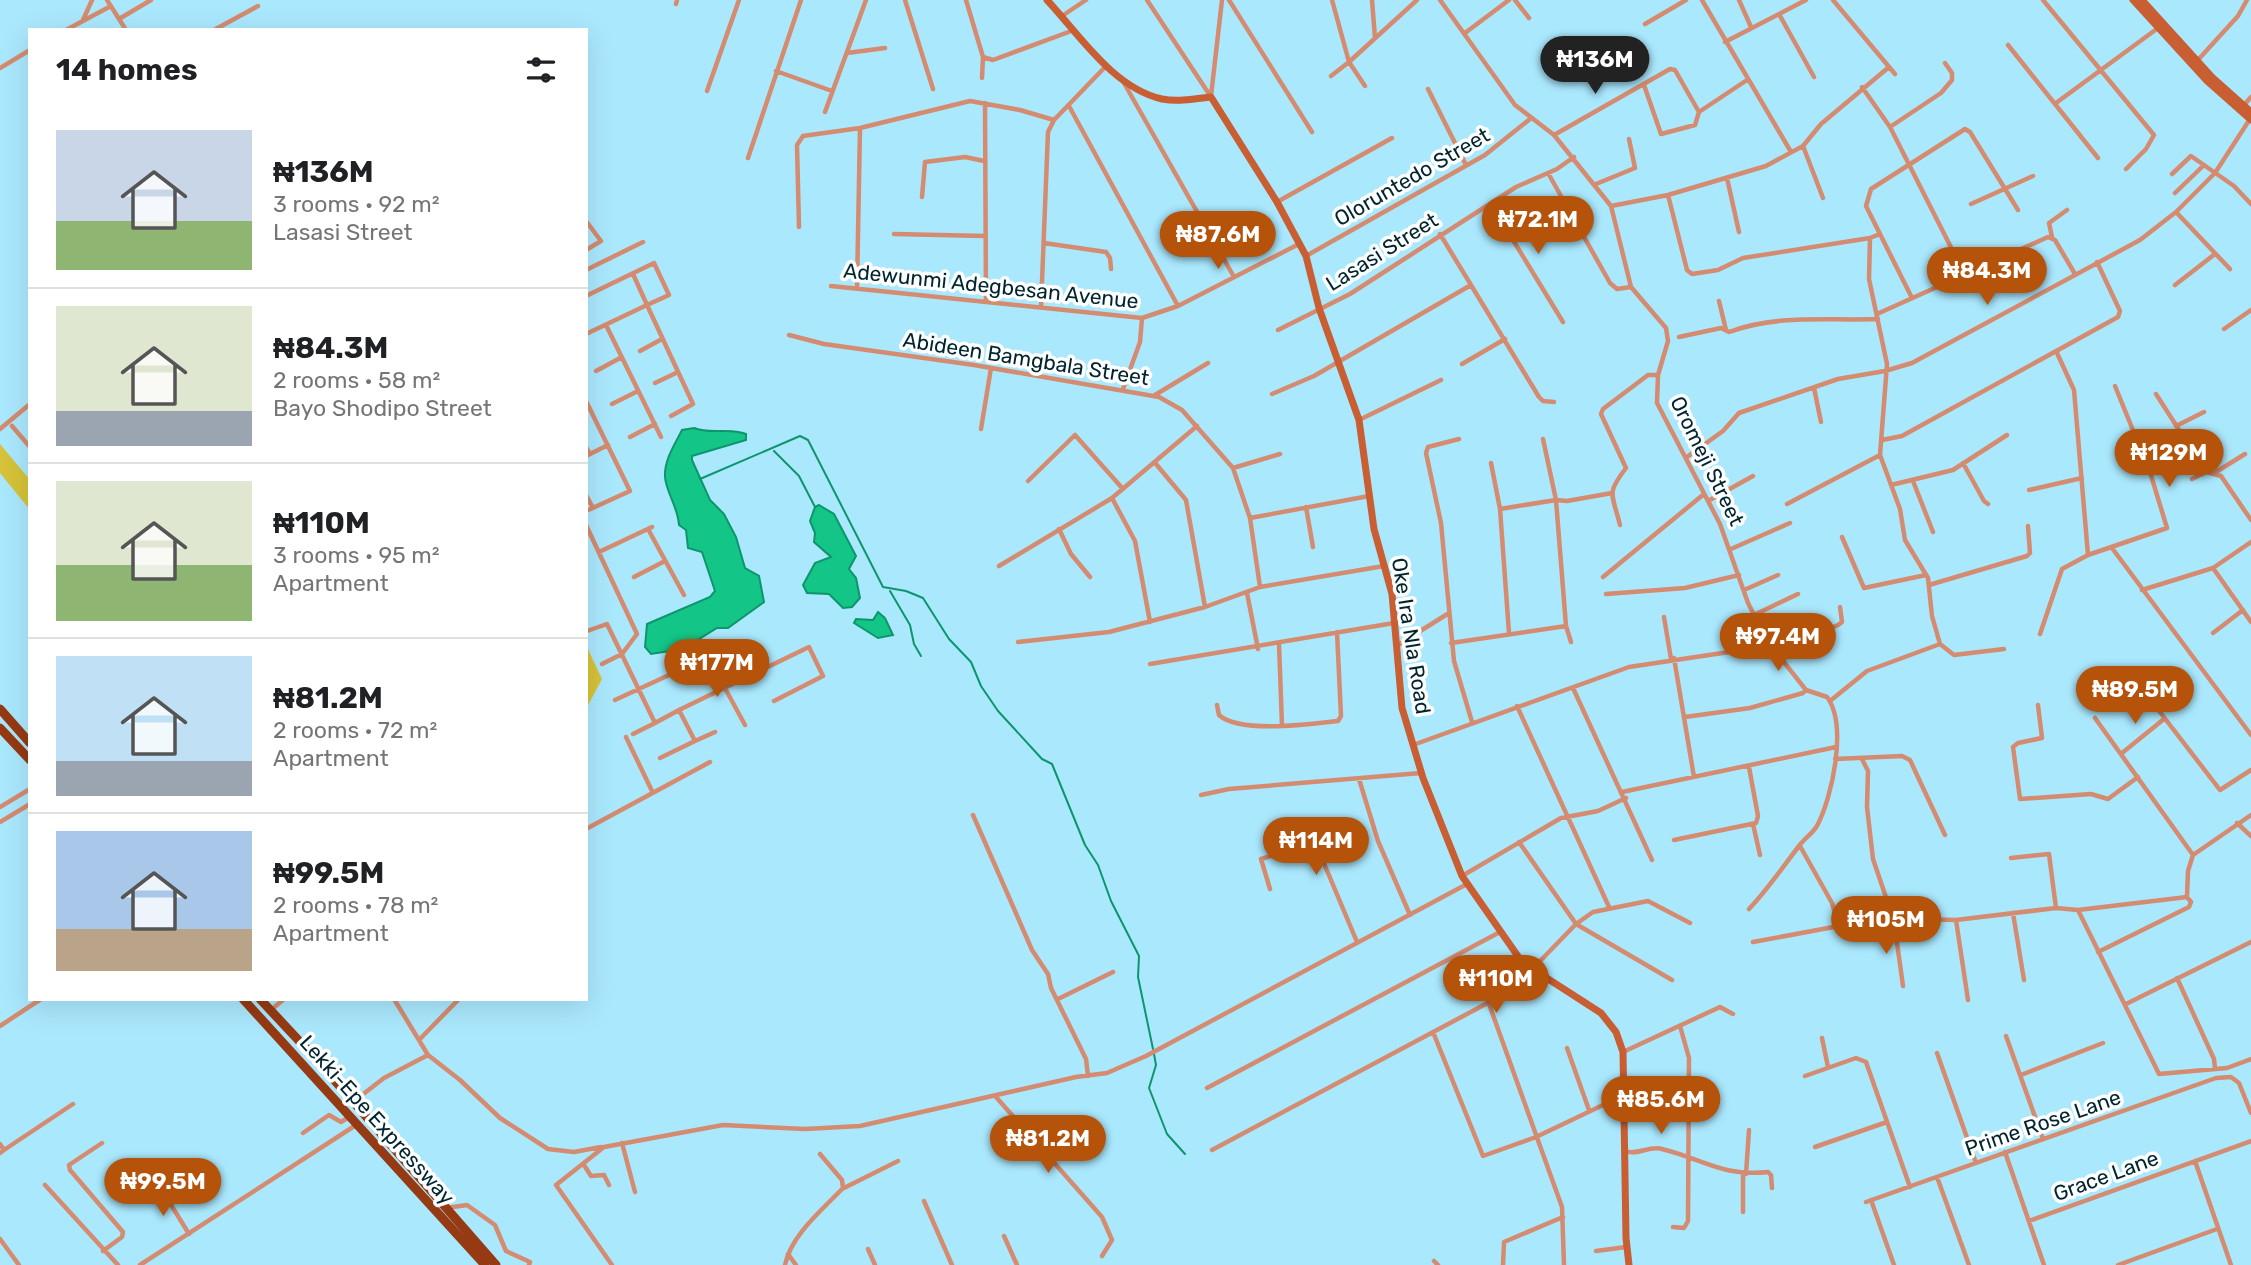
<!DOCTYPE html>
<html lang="en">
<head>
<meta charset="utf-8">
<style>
  :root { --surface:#fff; --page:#f6f6f6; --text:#202124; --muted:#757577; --line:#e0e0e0; --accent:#b45309 }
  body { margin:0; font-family:Rubik,sans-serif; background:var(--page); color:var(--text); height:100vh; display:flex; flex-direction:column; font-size:26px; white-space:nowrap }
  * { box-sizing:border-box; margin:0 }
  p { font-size:23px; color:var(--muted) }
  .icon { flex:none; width:38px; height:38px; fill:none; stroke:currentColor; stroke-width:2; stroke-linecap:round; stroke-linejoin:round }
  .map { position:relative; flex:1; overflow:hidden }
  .sheet { position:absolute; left:28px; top:28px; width:560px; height:973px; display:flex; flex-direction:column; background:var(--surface); border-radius:0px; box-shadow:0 7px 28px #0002 }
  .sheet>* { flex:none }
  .price { position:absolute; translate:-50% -60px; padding:0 16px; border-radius:24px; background:var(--accent); color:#fff; font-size:23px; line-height:46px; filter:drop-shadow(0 2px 4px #0008) }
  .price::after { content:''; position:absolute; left:50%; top:42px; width:21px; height:16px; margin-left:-10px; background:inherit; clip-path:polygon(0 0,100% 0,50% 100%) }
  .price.current { background:#222; color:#fff }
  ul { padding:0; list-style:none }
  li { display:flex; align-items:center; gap:21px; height:175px; padding:0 28px }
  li+li { border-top:2px solid var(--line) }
  li span { display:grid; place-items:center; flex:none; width:196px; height:140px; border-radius:0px; color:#555 }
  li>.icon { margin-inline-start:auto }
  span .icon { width:84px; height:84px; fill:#fffc; stroke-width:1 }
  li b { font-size:30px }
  h2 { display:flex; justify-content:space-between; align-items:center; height:84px; padding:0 28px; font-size:30px }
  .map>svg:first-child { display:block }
  .green { fill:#d6c339 }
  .water { fill:#13c586; stroke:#0e956c; stroke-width:2 }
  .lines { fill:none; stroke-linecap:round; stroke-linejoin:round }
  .stream { stroke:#0e956c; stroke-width:2 }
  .street { stroke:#d48b6f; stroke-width:4.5 }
  .secondary { stroke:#c95e32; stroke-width:7 }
  .highway { stroke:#953a13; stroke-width:9 }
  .labels { text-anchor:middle; stroke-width:7; stroke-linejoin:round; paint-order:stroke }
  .street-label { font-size:21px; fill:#01252f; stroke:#fefefe }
</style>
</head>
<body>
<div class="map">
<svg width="2251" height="1265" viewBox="0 0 2251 1265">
  <rect width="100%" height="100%" fill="#aae8fe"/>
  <path class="green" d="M0,444L30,480V510L0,473Z
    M586,645L602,679L586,709Z"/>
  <path class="water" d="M694,428C711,435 729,427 746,434V440L692,456V460L710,500L724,514L736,537L745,568L759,576L764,602L728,628H717L683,649L651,654L645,647L647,624L710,597L715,591L702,552L688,548L686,530L679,525C678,507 666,492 665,477C664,460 675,444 682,430Z
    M819,505L834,514L856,556L849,569L856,578L860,598L852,607L843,608L829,594L807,593L803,585L815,563L831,557L814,542L815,533L810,521L815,507Z
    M878,612L885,618L893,635L878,638L854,623L856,619L873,620Z"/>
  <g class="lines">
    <path class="stream" d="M774,451L799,476L815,507
      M700,479L800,436L808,440L883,587L906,591L923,598L949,639L971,662L981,686L998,711L1042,759L1052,764L1085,845L1098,865L1111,901L1139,956L1138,977L1153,1049
      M890,591L910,625L914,644L921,656
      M1154,1054L1156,1065L1149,1088L1167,1134L1185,1154"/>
    <path class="street" d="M107,0L126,30
      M905,0L933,89
      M966,0L983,57L982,78
      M1147,0L1211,97
      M1229,0L1312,132
      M1332,0L1349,62L1417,0
      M1372,0L1375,38
      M1440,0L1515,105L1554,135L1611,206L1631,287L1666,328L1668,341L1658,375L1657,403L1720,524L1748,603L1768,642L1806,690L1827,697C1848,725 1832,798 1817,826C1812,834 1804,839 1799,846C1782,868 1768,889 1749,909
      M1515,0L1529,18
      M1702,0L1791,152
      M1739,0L1751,27
      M1833,0L1895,74
      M2043,0L2154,135L2146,149L2126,169
      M676,4L677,0
      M1779,14L1814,77
      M1062,16L1086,0
      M119,19L151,0
      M83,20L92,0
      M1645,24L1686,0
      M66,30L111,6
      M214,30L258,6
      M1465,33L1509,0
      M1725,42L1806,0
      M2008,45L2098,158
      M847,53L885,48
      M983,57L993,60L1074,30
      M2197,61L2238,16L2247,0
      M0,68L30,50
      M776,71L832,91
      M1331,76L1349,62L1365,86
      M1124,83L1234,277
      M1644,85L1661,134L1695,125L1699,112L1747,80
      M1862,87L1890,127L1964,273
      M1428,89L1466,165
      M707,91L739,0
      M1211,96L1222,0
      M985,103L986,301
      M2056,103L2158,28
      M2244,105L2251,97
      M1069,106L1178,306
      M825,112L866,0
      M1890,127L1941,93L1952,80V73L1945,63
      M1554,135L1670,69L1675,70L1699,112
      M1803,146L1823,198
      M748,158L801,0
      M1548,173L1610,283L1617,289L1631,287
      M2172,174L2191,156L2234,186L2251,204
      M1727,178L1739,232
      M1596,184L1635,168L1629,139
      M2175,193L2204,165
      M1668,195L1687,270L1692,274L1718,270L1743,258L1870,238L1880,234L1866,206L1871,189L1965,129L1970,132L2018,210
      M922,197L925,162L965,157L984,161
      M1277,202L1392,138
      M1491,204L1563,322
      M1971,204L2033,176
      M1611,206L1668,195L1766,166L1803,146L1821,124L1889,67
      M2176,212L2230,269
      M586,221L601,241L586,250
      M799,227L797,145L803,136L860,128L970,101L1020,110L1054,120
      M894,234L985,236
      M1440,234L1539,397L1543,401L1554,402
      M1880,234L1912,298
      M2052,237L2049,223L2067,210
      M1044,243L1106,252L1110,258L1111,269
      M1306,256L1485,155L1530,119
      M586,270L643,242
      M2175,285L2215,254
      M831,286L1142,318L1178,306L1299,244
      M857,288L860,128
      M586,296L654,263L669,295L647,305L693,404L671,416
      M1719,301L1726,330
      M1041,307L1048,132L1054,120L1106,66
      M1877,314L2048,237L2055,240L2075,274
      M606,325L661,437
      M2224,329L2251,310
      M1278,330L1350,294L1516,187L1557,169L1574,157
      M586,334L647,305L633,274
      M789,335L824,344L974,365L1159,397L1182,410L1233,468L1250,518L1260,587
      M1679,337L1721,328L1729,332C1778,314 1827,321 1878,319
      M640,351L662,339
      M2057,353L2074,390L2088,555
      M1462,364L1505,339
      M596,371L622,357
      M655,383L678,372
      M1814,388L1821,422
      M1123,389L1140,342L1142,318
      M1272,394L1314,376L1471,285
      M2156,394L2206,472
      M1155,395L1208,363
      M586,401L630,491L586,511
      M612,404L638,391
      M1359,420L1441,380
      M12,426L30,447
      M2176,426L2204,412
      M0,429L30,404
      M981,429L991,368
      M630,437L655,424
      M1459,439L1428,447L1426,453L1441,523L1454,661L1472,722
      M1543,439L1556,500L1567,501L1612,493
      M1882,440L1902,436L2118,317L2120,311L2097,262
      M586,447L590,454
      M586,456L608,445
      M1687,457L1723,431L1739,413L1838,379L1885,371L1912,363L2140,240L2176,212L2215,173L2250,119
      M1491,463L1500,509
      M1963,463L1984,501L1988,504
      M1156,464L1186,500L1205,607
      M1233,468L1280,454
      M2216,472L2245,454
      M2192,479L2206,472L2221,476L2251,520
      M1028,481L1075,435L1123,489
      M1913,481L1933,532
      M1891,485L1953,470L2007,435
      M2029,490L2082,478
      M586,495L593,508
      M1112,498L1135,541L1150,622
      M1708,501L1753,476
      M1787,504L1880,455
      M1306,507L1313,547
      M1250,518L1369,496
      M586,525L637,634L622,654L602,664
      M1620,525C1612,493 1606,494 1626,468L1601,414L1603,409L1648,375H1658
      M648,529L684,595
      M1059,529L1071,554L1090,577
      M1842,537L1864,588L1926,575
      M2112,548L2251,735
      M1731,549L1790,523
      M599,552L652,527
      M999,566L1112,498L1197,426
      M2213,568L2251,622
      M634,577L665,561
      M1603,577L1704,494
      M1929,585L2027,556L2030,553L2028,526
      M1744,590L1778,575
      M2142,590L2213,568L2251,542
      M1247,593L1258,649
      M1606,594L1685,588L1739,575
      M1754,615L1798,594
      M1664,617L1671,659
      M587,631L607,624L655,723L679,710L695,741L660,758
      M1509,633L1500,509L1556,500L1566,626L1571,642
      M2213,633L2243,610
      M2040,634L2062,569L2088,555L2167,528L2150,472L2115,386
      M1018,642L1109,632L1205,607L1260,587L1384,566
      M1451,643L1566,626
      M1279,644L1282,726
      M1940,644L1954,655L2004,649
      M1398,645L1449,613
      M1778,651L1838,625L1842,622L1840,607
      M1674,658L1694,777
      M1150,664L1394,623
      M2133,677L2220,790L2251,770
      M1573,688L1652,860
      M615,700L708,657L745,725
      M1830,701L1867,671L1940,644L1932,616L1928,578L1905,540L1900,509L1880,455L1887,364L1869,279L1870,238
      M1217,705L1219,715C1240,734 1311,724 1338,721L1341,716L1337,632
      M2038,705L2042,738L2018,743L2013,747L2020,799L2091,794L2108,799L2138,777
      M1517,706L1609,907
      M679,710L809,647L823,676L774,701
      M1685,717L1750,708L1803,693L1806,690
      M633,734L655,723
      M626,737L652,791
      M695,741L715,732
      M1413,745L1629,667L1736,651L1768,642
      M2122,753L2164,719
      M1835,759L1902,756L1910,760L1945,835
      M1862,759L1868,771L1867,807L1873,859L1894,921L1903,986
      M1359,779L1378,841L1410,915
      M1622,792L1836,747
      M1201,795L1229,789L1421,773
      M0,807L30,789
      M973,815L1032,950L1048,974L1051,988L1086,1059L1088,1076
      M0,822L30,804
      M2237,823L2251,836
      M1753,824L1760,855
      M586,829L710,762
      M1674,840L1756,823L1758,816L1749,767
      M1519,842L1576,924L1672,980
      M1800,846L1832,903L1839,926
      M2193,855L2251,815
      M2011,858L2049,854L2056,908
      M1462,876L1561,818L1598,811L1626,798
      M1270,889L1261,859L1315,842L1357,942
      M1912,906L1916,919
      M2078,910L2159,1074L2227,1068L2251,1059
      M2013,913L2024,980
      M1956,920L1968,1000
      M1753,942L1839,926L1842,928L1916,919L1956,920L2056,908L2078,910L2187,897L2188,871L2193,855L2095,718
      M2098,952L2189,907L2191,902L2187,897
      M2177,978L2214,1059L2215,1069
      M394,999L428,1055L460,1080L500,1118L548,1149L574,1152L601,1147
      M1058,999L1113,972
      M1489,1004L1562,1207L1564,1265
      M2126,1004L2251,942
      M271,1010L284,999
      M0,1026L41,999
      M1433,1032L1483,1156L1536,1137L1624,1095
      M2006,1036L2043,1139
      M1822,1038L1828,1067
      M419,1040L459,999
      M1567,1048L1589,1110
      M1623,1052L1720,1007L1733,1014
      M1937,1053L1976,1163
      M2021,1075L2103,1043
      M1805,1076L1856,1058L1866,1062L1910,1187
      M1207,1088L1500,932
      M996,1097L1102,1217L1112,1240L1102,1256
      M353,1102L384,1078L428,1055
      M303,1133L329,1115L341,1122L349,1117
      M102,1143L69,1165L70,1170L123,1232L122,1237L103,1251
      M622,1143L635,1192
      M0,1144L4,1150L0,1153
      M1815,1147L1887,1122
      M4,1150L73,1104
      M1212,1150L1512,990L1576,924L1593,912L1648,901L1690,923
      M1625,1151C1638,1156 1649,1145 1662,1149C1703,1159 1723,1177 1768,1172L1771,1175L1772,1188
      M2005,1152L2044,1265
      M2195,1161L2231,1265
      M584,1165L591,1176L604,1175L609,1185
      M1746,1174L1749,1130
      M1743,1175V1212
      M1937,1177L1969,1265
      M45,1185L118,1265
      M160,1187L189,1234
      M844,1188L898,1161
      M1871,1200L1894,1265
      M924,1201L952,1265
      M1866,1202L2216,1078L2231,1077L2239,1083L2251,1113
      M446,1208L467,1205L495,1225L506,1251L530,1262L529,1265
      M2029,1221L2251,1141
      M1673,1227L1684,1228L1688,1221L1689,1058L1680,1026
      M1004,1236L1017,1265
      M0,1239L19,1265
      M868,1249L875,1265
      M1596,1251L1626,1247
      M788,1254L796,1265
      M1434,1261L1438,1265
      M140,1265L356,1125
      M612,1265L556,1185L604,1147L723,1125L805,1129L860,1126L1076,1077L1107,1073L1146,1056L1467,884
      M785,1265C791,1235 822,1210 843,1188L842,1180L820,1154
      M1503,1265L1504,1242L1563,1217
      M2118,1265L2217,1229"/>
    <path class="secondary" d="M1047,0C1079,34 1113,88 1162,99C1178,102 1195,99 1211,97L1277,202L1306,256L1319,308L1359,420L1374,529L1392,594L1402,708L1423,778L1462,876L1522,962L1601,1013L1616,1032L1623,1052L1626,1238L1629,1265
      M2133,0L2207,81L2251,120
      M2142,0L2212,77L2251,112"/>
    <path class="highway" d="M0,709L30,743
      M0,728L30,760
      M243,999L485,1265
      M260,999L316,1059L496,1265"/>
  </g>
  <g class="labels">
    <g class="street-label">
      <text transform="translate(1412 177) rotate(-30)" y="7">Oloruntedo Street</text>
      <text transform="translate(1382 252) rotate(-32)" y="7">Lasasi Street</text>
      <text transform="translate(991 286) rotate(6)" y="7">Adewunmi Adegbesan Avenue</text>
      <text transform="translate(1026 359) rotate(9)" y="7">Abideen Bamgbala Street</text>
      <text transform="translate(1707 461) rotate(64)" y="7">Oromeji Street</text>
      <text transform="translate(1411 636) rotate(81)" y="7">Oke Ira Nla Road</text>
      <text transform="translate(377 1120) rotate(48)" y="7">Lekki-Epe Expressway</text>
      <text transform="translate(2043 1123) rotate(-19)" y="7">Prime Rose Lane</text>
      <text transform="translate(2106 1176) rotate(-20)" y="7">Grace Lane</text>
    </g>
  </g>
</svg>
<b class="price current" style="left:1595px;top:96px">₦136M</b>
<b class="price" style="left:1538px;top:256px">₦72.1M</b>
<b class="price" style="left:1218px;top:271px">₦87.6M</b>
<b class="price" style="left:1987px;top:307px">₦84.3M</b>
<b class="price" style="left:2169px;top:489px">₦129M</b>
<b class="price" style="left:1778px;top:673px">₦97.4M</b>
<b class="price" style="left:717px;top:699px">₦177M</b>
<b class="price" style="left:2135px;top:726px">₦89.5M</b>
<b class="price" style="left:1316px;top:877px">₦114M</b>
<b class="price" style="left:1886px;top:956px">₦105M</b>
<b class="price" style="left:1496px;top:1015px">₦110M</b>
<b class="price" style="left:1661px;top:1136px">₦85.6M</b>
<b class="price" style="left:1048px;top:1175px">₦81.2M</b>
<b class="price" style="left:163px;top:1218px">₦99.5M</b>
<section class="sheet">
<h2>14 homes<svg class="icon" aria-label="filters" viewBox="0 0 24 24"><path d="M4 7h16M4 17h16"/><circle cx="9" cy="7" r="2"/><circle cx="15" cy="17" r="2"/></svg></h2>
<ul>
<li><span style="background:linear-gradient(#c9d6e8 65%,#8fb573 0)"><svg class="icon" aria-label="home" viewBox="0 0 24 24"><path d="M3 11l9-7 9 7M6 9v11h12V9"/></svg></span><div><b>₦136M</b><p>3 rooms · 92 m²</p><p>Lasasi Street</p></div></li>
<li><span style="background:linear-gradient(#dfe7d0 75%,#9aa5b1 0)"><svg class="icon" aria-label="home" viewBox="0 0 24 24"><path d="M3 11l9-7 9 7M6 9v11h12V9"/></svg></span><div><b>₦84.3M</b><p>2 rooms · 58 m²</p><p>Bayo Shodipo Street</p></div></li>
<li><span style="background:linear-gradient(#dfe7d0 60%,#8fb573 0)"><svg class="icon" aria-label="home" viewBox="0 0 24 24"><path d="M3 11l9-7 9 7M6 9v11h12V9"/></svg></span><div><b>₦110M</b><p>3 rooms · 95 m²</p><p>Apartment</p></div></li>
<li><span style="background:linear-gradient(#bfe0f5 75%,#9aa5b1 0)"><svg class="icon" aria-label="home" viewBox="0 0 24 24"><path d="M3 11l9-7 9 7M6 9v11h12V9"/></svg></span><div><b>₦81.2M</b><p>2 rooms · 72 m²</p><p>Apartment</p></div></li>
<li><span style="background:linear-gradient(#a9c7e8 70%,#b9a48a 0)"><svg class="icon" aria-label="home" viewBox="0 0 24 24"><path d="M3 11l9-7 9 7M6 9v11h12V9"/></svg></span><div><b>₦99.5M</b><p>2 rooms · 78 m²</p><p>Apartment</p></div></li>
</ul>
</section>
</div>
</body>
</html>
